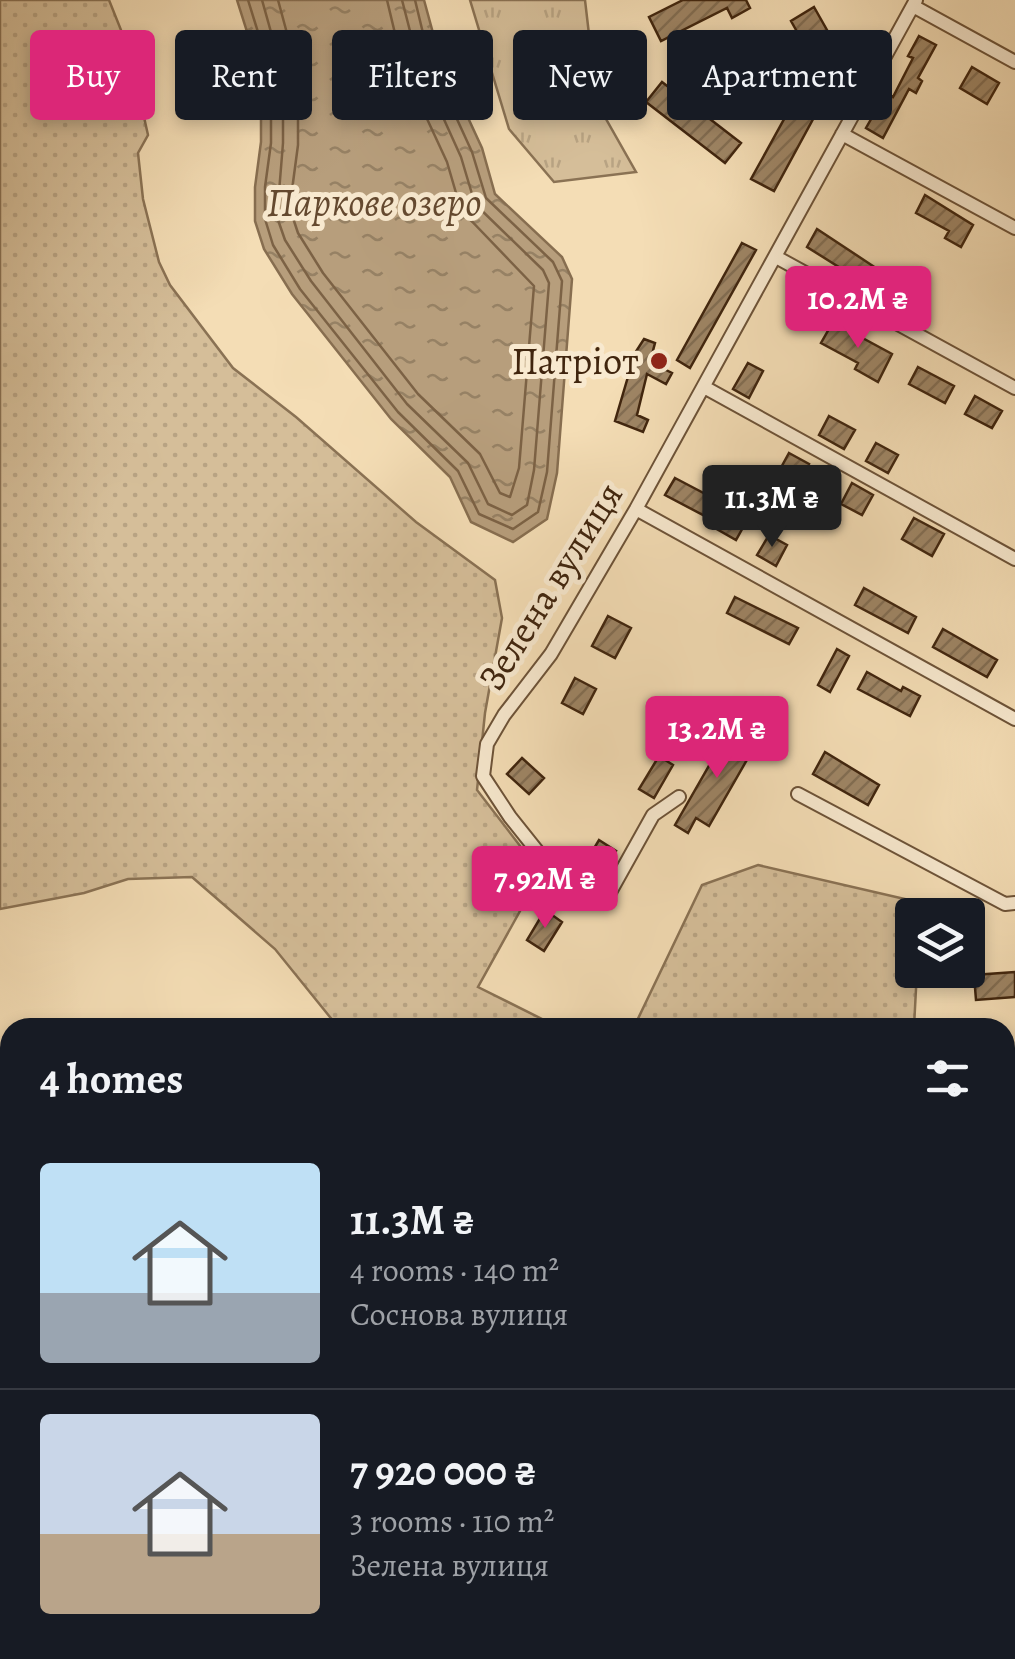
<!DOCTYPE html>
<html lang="en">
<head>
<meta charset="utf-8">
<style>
  :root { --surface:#171b24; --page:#242831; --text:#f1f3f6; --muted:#9ea1a6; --line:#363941; --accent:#db2777 }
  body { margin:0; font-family:Alegreya,serif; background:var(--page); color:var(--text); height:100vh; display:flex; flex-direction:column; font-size:38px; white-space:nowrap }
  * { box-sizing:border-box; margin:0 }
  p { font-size:32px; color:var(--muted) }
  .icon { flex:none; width:55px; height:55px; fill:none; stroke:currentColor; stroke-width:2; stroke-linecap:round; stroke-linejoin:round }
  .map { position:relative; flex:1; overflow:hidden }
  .side { position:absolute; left:0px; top:1018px; width:1015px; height:642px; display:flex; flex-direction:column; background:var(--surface); border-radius:30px 30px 0 0; box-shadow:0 5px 15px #0003 }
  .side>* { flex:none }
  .hud { position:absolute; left:30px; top:30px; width:955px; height:90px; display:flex; gap:20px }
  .tools { position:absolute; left:895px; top:898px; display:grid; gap:20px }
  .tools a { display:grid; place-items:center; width:90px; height:90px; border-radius:10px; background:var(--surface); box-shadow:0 5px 15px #0003; font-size:50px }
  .price { position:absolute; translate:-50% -85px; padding:0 22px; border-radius:10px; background:var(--accent); color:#fff; font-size:32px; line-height:65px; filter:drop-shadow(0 2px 5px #0008) }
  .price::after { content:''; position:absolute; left:50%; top:60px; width:30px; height:22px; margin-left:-15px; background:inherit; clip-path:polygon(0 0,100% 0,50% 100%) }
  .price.current { background:#222; color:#fff }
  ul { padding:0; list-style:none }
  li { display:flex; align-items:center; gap:30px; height:250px; padding:0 40px }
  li+li { border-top:2px solid var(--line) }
  li span { display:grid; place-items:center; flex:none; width:280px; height:200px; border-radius:10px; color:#555 }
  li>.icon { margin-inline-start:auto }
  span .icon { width:120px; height:120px; fill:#fffc; stroke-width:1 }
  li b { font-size:42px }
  h2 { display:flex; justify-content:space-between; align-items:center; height:120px; padding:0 40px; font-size:42px }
  .chip { padding:0 35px; border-radius:10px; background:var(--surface); box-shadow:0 5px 15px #0003; font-size:35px; line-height:90px }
  .chip.current { background:var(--accent); color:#fff }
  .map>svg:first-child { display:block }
  .grass { fill:url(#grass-dots); stroke:#8a7254; stroke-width:2.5 }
  .forest { fill:url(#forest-crowns); stroke:#8a7254; stroke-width:2.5 }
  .park { fill:url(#park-tufts); stroke:#8a7254; stroke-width:2.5 }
  .water { fill:url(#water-ripples); stroke:#876e50; stroke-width:2.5 }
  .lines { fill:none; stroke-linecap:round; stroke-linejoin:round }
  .shore { stroke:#7c6245; stroke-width:2.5 }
  .building { fill:url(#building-hatch); stroke:#40250e; stroke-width:2.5 }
  .minor-casing { stroke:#6d5338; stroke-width:16 }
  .secondary-casing { stroke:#40250e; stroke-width:21 }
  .minor { stroke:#f8e9cf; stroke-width:12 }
  .secondary { stroke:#f8e9cf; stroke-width:18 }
  .poi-dot { fill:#8f2418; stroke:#f8e9cf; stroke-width:4 }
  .labels { text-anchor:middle; stroke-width:10; stroke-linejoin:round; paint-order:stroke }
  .poi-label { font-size:38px; fill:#40250e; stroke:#f8e9cf; text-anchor:end }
  .street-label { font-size:38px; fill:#40250e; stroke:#f8e9cf }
  .water-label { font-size:40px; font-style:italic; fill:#64492f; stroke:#f8e9cf }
</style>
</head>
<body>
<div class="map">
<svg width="1015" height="1659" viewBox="0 0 1015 1659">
  <defs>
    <pattern id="grass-dots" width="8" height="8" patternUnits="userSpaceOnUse" patternTransform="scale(2.5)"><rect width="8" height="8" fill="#d5be99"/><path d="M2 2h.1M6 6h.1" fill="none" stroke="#b8a383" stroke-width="1.8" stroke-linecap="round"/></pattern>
    <pattern id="forest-crowns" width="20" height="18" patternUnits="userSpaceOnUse" patternTransform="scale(2.5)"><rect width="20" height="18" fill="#d5be99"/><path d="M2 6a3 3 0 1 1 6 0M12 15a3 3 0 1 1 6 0" fill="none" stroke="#b8a383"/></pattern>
    <pattern id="park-tufts" width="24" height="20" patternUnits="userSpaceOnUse" patternTransform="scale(2.5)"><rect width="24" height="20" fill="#d5be99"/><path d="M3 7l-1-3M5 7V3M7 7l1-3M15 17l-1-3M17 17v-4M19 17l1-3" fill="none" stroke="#b8a383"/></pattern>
    <pattern id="water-ripples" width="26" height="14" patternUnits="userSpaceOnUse" patternTransform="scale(2.5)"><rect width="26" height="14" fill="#b79e7c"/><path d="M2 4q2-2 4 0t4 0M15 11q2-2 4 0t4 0" fill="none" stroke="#968164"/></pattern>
    <pattern id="building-hatch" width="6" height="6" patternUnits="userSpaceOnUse" patternTransform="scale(2.5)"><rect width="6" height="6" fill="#9e8565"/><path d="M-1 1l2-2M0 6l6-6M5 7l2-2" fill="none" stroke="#826d52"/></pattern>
  </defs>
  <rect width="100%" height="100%" fill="#f4ddb5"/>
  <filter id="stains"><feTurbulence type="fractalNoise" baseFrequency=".002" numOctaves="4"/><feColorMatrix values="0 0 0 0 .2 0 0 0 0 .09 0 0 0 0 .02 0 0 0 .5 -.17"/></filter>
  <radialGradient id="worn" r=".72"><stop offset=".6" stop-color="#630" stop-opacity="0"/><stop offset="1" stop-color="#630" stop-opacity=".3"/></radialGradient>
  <path class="grass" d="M0,0H109L129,50L148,135L138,153L143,199L159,262L170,285L233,368L296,417L416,522L495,580L502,618L485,713L477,790L541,873L478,987L558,1027H338L275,949L192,877L128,879L84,893L0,909Z
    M758,865L922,903L921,915H912V970H917L914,1027H634L702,885Z
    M0,1061L10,1068V1406L0,1387Z
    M139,1650H385L383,1659H143Z"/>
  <path class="forest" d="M0,1439L10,1457V1650H111L116,1659H0Z"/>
  <path class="park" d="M470,0H585L597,103L636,172L554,182L509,129Z"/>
  <path class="water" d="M237,0H424L439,55L482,148L495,194L562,257L572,279L557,473L547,519L513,542L471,522L450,477L391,419L292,294L264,249L255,221V187L261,142V76Z"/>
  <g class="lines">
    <path class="shore" d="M248,0L271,74V143L265,187V219L273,245L300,289L398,412L458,471L479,514L513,529L538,512L547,472L562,281L553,262L486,198L472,152L429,58L415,0
      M262,0L283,75V143L277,217L285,240L311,281L407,404L468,463L488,504L512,515L527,505L534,470L549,283L543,270L475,204L461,157L418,62L402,0
      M278,0L298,74V145L292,190V215L298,233L323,273L418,394L480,454L500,493L510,497L519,468L534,286L461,210L447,162L403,67L387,0"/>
  </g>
  <path class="building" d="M683,0H746L750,8L732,18L727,8L661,41L649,17Z
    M814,7L827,30L804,44L791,21Z
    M919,36L936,45L918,78L922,81L916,93L909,89L883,138L866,128L886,93L893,97L913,58L908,56Z
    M972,67L999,83L987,104L960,88Z
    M809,74L831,86L774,191L751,179Z
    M662,82L741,143L725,163L646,102Z
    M925,195L973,225L961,247L945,238L949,231L916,213Z
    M817,229L879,270L869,286L807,247Z
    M742,243L756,250L690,368L677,360Z
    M833,322L892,354L878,382L855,369L858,363L821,343Z
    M644,339L655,343L650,362L672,373L666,384L647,374L637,415L648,420L643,432L615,421L635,353Z
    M748,363L763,371L749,398L733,389Z
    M918,367L954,386L945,403L909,384Z
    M975,396L1002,411L992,428L965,414Z
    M829,416L855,430L844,449L819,435Z
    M876,443L898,455L888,473L866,461Z
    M789,453L809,464L797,486L777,475Z
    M675,478L711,497L708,502L746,522L736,540L715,528L718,523L665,495Z
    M852,483L873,495L862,515L841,504Z
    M914,518L944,534L932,556L902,539Z
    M769,535L787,545L776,566L757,555Z
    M864,588L916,617L908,633L855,605Z
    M735,597L798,628L789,644L727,613Z
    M608,616L631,628L615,658L592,646Z
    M943,629L997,660L987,677L933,647Z
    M837,649L849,656L830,692L818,685Z
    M867,672L901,691L903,687L920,696L910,716L858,689Z
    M575,678L596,689L583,714L562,703Z
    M730,729L756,744L709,826L696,818L688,833L675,825Z
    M825,752L879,785L868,805L813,774Z
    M659,756L673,765L654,798L639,789Z
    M522,758L544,778L529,794L507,774Z
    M599,840L616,851L598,880L581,870Z
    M545,910L562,922L544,951L527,940Z
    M1015,972V997L976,1000L974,975Z"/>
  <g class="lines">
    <g class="minor-casing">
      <path id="minor" d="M913,6L1015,62
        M842,134L1015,228
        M776,257L1015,388
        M704,387L1015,559
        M636,509L1015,719
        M798,794L1005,904L1015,903
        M679,797L653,815L610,892L596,902L577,901L510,817L483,776L487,744L504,715L551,654L636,509L916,0"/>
    </g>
    <g class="secondary-casing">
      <path id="secondary" d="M0,1413L10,1433
        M123,1650L127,1659"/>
    </g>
    <use href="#minor" class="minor"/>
    <use href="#secondary" class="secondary"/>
  </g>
  <circle class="poi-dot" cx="659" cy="361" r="10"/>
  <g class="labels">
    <g class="poi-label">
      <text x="639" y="374">Патріот</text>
    </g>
    <g class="street-label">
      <text transform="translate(550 586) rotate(-58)" y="13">Зелена вулиця</text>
    </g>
    <g class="water-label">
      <text x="374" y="216">Паркове озеро</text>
    </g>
  </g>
  <rect width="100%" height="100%" filter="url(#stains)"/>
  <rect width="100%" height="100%" fill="url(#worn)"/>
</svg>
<div class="tools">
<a><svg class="icon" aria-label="layers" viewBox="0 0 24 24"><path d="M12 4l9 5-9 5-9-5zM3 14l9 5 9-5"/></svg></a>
</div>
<b class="price" style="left:858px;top:351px">10.2M ₴</b>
<b class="price current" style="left:772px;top:550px">11.3M ₴</b>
<b class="price" style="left:717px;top:781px">13.2M ₴</b>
<b class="price" style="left:545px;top:931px">7.92M ₴</b>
<div class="hud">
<a class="chip current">Buy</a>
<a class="chip">Rent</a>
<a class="chip">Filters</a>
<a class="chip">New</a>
<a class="chip">Apartment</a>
</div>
<section class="side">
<h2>4 homes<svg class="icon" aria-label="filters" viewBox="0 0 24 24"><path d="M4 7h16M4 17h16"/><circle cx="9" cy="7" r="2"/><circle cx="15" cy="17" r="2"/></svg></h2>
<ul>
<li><span style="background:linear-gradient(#bfe0f5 65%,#9aa5b1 0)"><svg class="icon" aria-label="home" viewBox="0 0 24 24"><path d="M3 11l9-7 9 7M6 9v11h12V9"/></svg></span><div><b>11.3M ₴</b><p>4 rooms · 140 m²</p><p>Соснова вулиця</p></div></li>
<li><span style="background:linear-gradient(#c9d6e8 60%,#b9a48a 0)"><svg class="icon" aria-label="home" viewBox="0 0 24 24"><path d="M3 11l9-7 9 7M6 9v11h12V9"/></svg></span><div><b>7 920 000 ₴</b><p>3 rooms · 110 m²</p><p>Зелена вулиця</p></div></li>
</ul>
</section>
</div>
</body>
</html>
